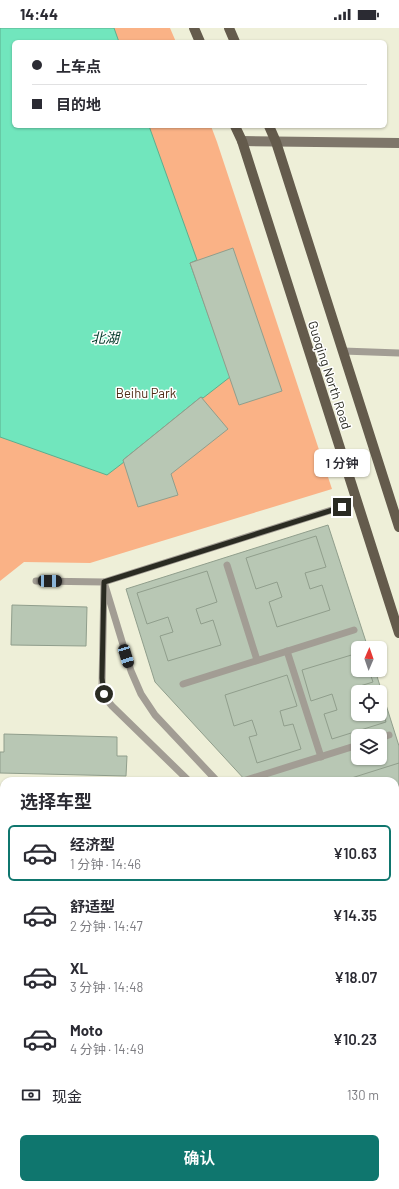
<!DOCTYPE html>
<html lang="zh">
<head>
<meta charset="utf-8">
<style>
  body { margin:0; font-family:Barlow,"Noto Sans SC",sans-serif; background:#f7f7f7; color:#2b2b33; height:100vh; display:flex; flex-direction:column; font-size:15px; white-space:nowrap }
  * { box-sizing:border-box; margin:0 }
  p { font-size:13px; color:#7c7c81 }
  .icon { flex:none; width:22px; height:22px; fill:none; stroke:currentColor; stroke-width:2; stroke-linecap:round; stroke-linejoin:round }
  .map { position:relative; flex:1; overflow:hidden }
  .sheet { position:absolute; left:0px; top:749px; width:399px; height:412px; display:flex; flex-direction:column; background:#fff; border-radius:12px 12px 0 0; box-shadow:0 1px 3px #0004 }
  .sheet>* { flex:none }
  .banner { position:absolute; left:12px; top:12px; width:375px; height:88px; border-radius:6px; box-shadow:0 1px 3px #0004; display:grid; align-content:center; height:88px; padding:0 20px; background:#fff }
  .needle { width:26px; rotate:2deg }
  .tools { position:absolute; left:351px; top:613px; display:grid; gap:8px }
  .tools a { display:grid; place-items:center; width:36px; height:36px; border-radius:6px; background:#fff; box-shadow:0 1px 3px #0004; font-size:20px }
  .end { position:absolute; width:18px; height:18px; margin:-9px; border:5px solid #2a2b22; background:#fff; box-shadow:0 0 0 2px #fff }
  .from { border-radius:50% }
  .bubble { position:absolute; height:28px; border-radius:6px; background:#fff; box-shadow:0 1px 3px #0004; font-size:13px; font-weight:600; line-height:28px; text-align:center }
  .car { position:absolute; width:12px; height:24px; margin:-12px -6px; border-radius:5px; box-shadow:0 0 3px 1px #0007; background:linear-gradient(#222 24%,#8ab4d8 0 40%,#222 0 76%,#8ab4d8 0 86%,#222 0) }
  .banner b { display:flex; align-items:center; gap:14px; height:38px; font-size:15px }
  .banner b+b { border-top:1px solid #e1e1e2 }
  .banner i { width:10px; height:10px; background:#2b2b33 }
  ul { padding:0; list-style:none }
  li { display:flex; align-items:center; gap:12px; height:56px; margin:0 8px 6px; padding:0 12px; border:2px solid transparent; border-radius:6px }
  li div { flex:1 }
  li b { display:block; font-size:15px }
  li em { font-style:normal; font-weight:600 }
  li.selected { border-color:#0f766e }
  li>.icon { width:36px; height:36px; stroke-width:1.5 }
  h2 { padding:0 20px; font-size:18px; line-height:48px }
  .pay { display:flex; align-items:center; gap:10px; height:44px; padding:0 20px; font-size:15px }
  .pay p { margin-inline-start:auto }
  .action { display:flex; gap:8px; margin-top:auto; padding:8px 20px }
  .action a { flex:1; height:46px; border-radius:6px; background:#0f766e; color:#fff; font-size:16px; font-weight:600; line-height:46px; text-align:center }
  .status { display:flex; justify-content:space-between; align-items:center; height:28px; padding:0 20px; background:#fff; direction:ltr }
  .status svg { height:11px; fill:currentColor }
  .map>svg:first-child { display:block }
  .green { fill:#fab286 }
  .water { fill:#71e6bd; stroke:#5cae8e }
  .building { fill:#b8c7b4; stroke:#909e8c; fill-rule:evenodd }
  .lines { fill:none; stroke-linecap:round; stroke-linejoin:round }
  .lane { stroke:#a29d94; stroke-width:7 }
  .secondary { stroke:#7e766a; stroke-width:10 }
  .primary { stroke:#645b4c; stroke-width:10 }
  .route { stroke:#2a2b22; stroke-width:5 }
  .labels { text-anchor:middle; stroke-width:3; stroke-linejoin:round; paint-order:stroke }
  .street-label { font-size:13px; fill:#2a2b22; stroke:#fff }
  .park-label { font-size:13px; fill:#4d2b15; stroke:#fff }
  .water-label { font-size:14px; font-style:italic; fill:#033a2a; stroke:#fff }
</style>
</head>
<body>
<div class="status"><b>14:44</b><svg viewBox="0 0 49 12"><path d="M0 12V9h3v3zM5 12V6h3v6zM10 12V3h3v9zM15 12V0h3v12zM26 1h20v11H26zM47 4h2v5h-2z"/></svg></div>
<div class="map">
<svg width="399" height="1161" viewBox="0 0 399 1161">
  <rect width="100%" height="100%" fill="#eeefd8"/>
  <g class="green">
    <path d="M0,0H170L176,14H14V98H211L217,114L332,461L90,535L24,534L0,553Z"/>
    <path d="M0,1029H4V1157H211V1161H0Z"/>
  </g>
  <path class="water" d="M0,0H114L119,14H14V98H149L197,232L190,235L230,349L203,370L201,369L123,432L124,434L107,447L0,409Z"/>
  <g class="building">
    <path d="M233,220L282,363L239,377L190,235Z"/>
    <path d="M201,369L228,401L171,446L178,467L138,479L123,432Z"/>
    <path d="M328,497L368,620H358V642H375L399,718V817L395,819V753H246L155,654L126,561ZM358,664H380V686H358ZM358,708H380V730H358Z"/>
    <path d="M316,508L326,539L305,545L310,561L322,557L330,582L277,599L269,574L282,569L277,554L256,561L246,530Z"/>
    <path d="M207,543L217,574L196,581L201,596L213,592L221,617L168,633L160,608L173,604L168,589L147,596L137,565Z"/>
    <path d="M12,577L87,579L86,618L11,617Z"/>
    <path d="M358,625V642H369L373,654L360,658L362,664H358V686H380V677L386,694L332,711L324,686L337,682L332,666L311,673L302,642Z"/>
    <path d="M287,647L297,678L280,683L284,698L293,696L301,721L257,735L249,709L257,707L252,692L234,698L225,667Z"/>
    <path d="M4,706L117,709V728H127L126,748L0,745V724H4Z"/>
    <path d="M399,735V769L396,770L399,778V813L395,814V753H342Z"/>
    <rect x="395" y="868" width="4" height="44"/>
  </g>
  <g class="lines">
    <g class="lane">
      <path d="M343,323L399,325"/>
      <path d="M227,537L257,632"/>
      <path d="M36,553L104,554L102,657L104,666L107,672L112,678L189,753"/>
      <path d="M287,623L321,729"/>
      <path d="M183,656L354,602"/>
      <path d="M380,710L389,707"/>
      <path d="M217,753L155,687L141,666L131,643L104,554L357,474"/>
      <path d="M243,753L358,717"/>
      <path d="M395,831L399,829"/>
    </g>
    <path class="secondary" d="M242,113L399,115"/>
    <g class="primary">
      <path d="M194,0L200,14"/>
      <path d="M229,0L235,14"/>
      <path d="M235,98L242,113L399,605"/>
      <path d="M269,98L276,114L399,499"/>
    </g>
  </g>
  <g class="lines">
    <path class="route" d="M104,666L102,650L104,554L342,479"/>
  </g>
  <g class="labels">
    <g class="street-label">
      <text transform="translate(330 347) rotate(72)" y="5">Guoqing North Road</text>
    </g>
    <g class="park-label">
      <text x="146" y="370">Beihu Park</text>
    </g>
    <g class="water-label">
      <text x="105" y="315">北湖</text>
    </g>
  </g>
</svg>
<div class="tools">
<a><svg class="needle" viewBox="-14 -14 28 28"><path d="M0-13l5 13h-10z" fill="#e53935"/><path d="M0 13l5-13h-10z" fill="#7c7c81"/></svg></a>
<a><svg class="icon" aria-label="locate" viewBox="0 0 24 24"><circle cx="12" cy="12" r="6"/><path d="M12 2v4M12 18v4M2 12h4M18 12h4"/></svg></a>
<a><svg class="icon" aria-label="layers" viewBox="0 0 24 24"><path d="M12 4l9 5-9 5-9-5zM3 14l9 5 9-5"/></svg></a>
</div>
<i class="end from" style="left:104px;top:666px"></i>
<i class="end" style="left:342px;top:479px"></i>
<div class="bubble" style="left:314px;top:421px;width:56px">1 分钟</div>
<i class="car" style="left:50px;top:553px;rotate:91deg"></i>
<i class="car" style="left:126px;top:628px;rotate:163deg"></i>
<div class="banner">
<b><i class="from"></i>上车点</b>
<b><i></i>目的地</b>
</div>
<section class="sheet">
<h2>选择车型</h2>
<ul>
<li class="selected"><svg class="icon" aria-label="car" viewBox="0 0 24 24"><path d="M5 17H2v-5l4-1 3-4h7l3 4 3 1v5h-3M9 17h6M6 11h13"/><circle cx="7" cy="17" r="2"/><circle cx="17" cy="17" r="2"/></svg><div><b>经济型</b><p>1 分钟 · 14:46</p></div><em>¥10.63</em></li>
<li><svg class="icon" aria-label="car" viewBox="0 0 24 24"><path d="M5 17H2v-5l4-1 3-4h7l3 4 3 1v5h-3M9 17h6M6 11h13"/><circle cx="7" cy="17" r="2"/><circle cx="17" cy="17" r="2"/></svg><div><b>舒适型</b><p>2 分钟 · 14:47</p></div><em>¥14.35</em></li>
<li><svg class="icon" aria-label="car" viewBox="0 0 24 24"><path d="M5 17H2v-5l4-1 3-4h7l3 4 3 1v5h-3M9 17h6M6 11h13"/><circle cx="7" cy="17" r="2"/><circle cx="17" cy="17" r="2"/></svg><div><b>XL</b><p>3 分钟 · 14:48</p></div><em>¥18.07</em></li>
<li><svg class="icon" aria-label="car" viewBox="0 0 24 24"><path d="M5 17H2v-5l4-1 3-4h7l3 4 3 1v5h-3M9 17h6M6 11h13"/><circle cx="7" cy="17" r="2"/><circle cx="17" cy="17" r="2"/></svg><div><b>Moto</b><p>4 分钟 · 14:49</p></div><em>¥10.23</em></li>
</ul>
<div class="pay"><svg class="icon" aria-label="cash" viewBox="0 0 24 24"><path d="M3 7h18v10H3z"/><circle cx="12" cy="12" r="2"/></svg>现金<p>130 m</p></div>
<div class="action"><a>确认</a></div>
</section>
</div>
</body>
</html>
